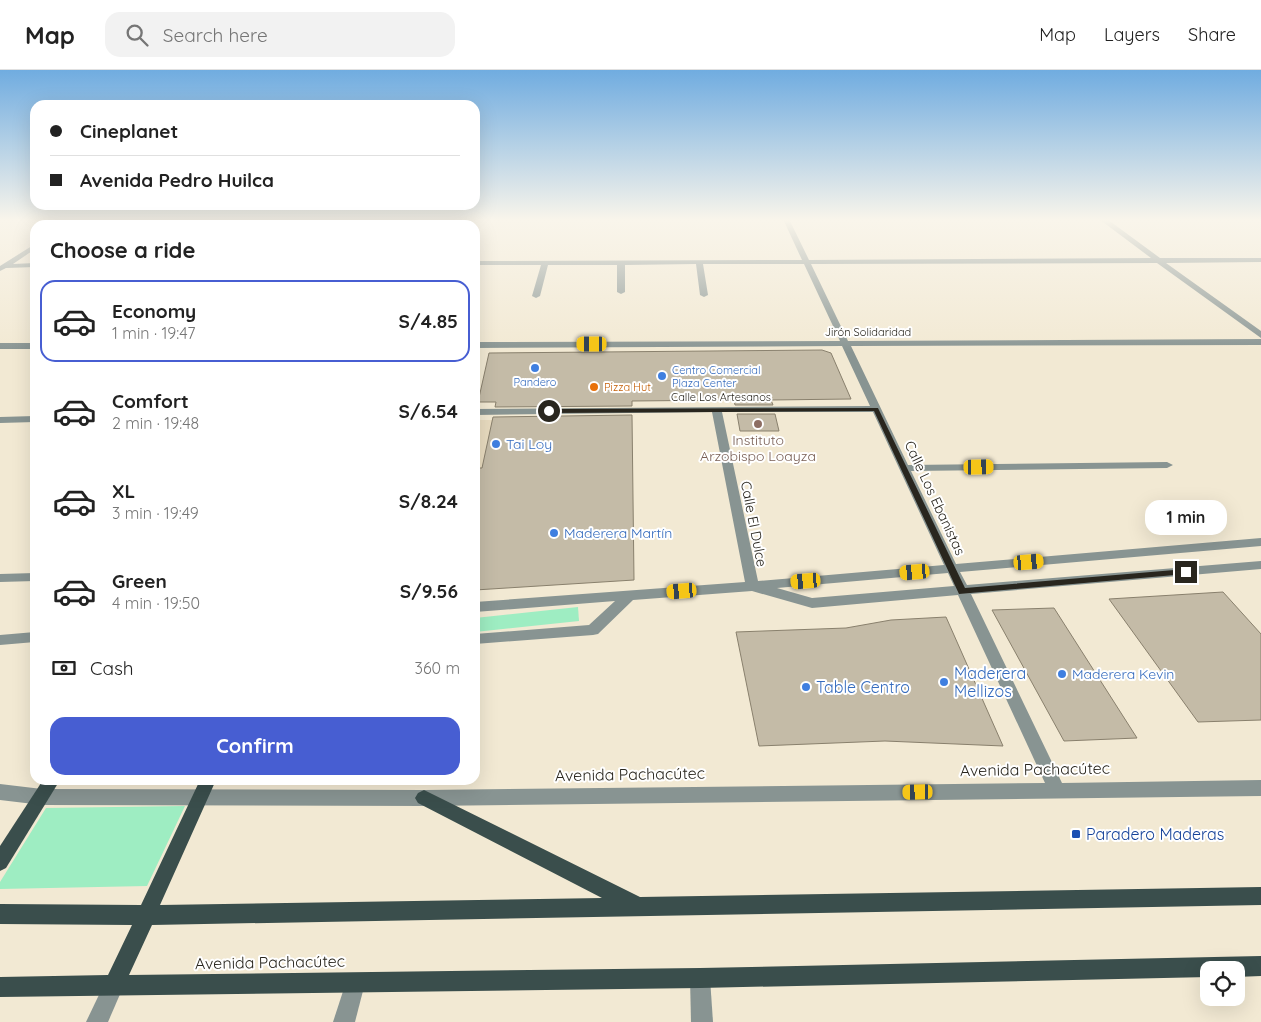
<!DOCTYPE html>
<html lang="en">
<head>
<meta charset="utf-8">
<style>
  body { margin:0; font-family:Quicksand,sans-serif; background:#f2f2f2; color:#222; height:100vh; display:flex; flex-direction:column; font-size:19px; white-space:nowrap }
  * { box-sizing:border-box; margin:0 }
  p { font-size:16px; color:#767676 }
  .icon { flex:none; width:28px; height:28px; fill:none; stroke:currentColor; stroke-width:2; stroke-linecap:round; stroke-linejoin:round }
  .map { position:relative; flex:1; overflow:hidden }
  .details { position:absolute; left:30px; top:150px; width:450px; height:565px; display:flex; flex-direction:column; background:#fff; border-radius:15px; box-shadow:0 5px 20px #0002 }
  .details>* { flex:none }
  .top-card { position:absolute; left:30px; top:30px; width:450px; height:110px; border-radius:15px; box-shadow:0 5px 20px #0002; display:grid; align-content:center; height:110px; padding:0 20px; background:#fff }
  .controls { position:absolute; left:1200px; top:891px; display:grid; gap:10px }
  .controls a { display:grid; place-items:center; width:45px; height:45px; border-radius:10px; background:#fff; box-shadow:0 5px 20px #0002; font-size:25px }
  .end { position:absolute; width:22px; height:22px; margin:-11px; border:6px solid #29261e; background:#fff; box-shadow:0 0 0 2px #fff }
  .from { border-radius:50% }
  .bubble { position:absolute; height:35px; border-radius:15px; background:#fff; box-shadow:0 5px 20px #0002; font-size:16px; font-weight:800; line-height:35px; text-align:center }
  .car { position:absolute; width:15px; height:30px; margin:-15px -8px; border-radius:6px; box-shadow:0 0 4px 1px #0007; background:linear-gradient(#f5c518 24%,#345 0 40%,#f5c518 0 76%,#345 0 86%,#f5c518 0) }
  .top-card b { display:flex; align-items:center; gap:18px; height:48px; font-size:19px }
  .top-card b+b { border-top:1px solid #e0e0e0 }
  .top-card i { width:12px; height:12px; background:#222 }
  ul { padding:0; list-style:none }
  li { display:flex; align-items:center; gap:15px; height:82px; margin:0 10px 8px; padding:0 10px; border:2px solid transparent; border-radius:15px }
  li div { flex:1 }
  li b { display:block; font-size:19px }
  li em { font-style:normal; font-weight:800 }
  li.active { border-color:#475ed2 }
  li>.icon { width:45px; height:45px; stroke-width:1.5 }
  h2 { padding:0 20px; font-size:22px; line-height:60px }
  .pay { display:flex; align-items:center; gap:12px; height:55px; padding:0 20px; font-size:19px }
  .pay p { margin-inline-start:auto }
  .cta { display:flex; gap:10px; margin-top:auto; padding:10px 20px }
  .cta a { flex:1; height:58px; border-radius:15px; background:#475ed2; color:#fff; font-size:20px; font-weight:800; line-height:58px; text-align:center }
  header { display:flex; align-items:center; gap:30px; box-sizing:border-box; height:70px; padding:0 25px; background:#fff; border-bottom:1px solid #e0e0e0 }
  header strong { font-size:24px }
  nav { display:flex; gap:28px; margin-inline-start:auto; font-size:18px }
  .search { width:350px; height:45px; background:#f2f2f2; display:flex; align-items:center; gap:12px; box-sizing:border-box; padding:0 18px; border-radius:15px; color:#767676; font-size:19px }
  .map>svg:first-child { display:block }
  .built { fill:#e9dcc0 }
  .green { fill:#9eedc2 }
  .building { fill:#c4bba7; stroke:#89806d }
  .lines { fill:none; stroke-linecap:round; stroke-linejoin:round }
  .minor { fill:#889492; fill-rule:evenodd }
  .major { fill:#3a4e4c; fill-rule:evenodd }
  .route { fill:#29261e }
  .shop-dot { fill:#3f7fe0; stroke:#fff; stroke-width:2 }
  .food-dot { fill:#e8710a; stroke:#fff; stroke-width:2 }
  .education-dot { fill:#8d6e63; stroke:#fff; stroke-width:2 }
  .transit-dot { fill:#1a4fb4; stroke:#fff; stroke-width:2 }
  .labels { text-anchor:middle; stroke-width:4; stroke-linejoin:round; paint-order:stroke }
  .far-street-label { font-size:11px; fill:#29261e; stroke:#fff }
  .far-shop-label { font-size:11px; fill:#366cbe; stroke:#fff; text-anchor:start }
  .far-food-label { font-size:11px; fill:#c56008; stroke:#fff; text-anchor:start }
  .education-label { font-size:14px; fill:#785e54; stroke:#fff }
  .shop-label { font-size:14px; fill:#366cbe; stroke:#fff; text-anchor:start }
  .street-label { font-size:14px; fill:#29261e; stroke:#fff }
  .near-shop-label { font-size:16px; fill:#366cbe; stroke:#fff; text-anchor:start }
  .near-street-label { font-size:16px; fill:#29261e; stroke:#fff }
  .near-transit-label { font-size:16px; fill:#164399; stroke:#fff; text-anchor:start }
</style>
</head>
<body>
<header>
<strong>Map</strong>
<div class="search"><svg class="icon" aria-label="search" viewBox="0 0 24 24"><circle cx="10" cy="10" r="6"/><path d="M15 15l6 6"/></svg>Search here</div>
<nav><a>Map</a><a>Layers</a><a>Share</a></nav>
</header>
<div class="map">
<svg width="1261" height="952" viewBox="0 0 1261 952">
  <rect width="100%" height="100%" fill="#f2e9d3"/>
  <path class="built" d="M475,350H518L475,416Z"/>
  <g class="green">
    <path d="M578,537L579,551L475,562V548Z"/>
    <path d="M185,736L147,816L0,819V812L46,738Z"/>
  </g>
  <g class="building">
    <path d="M822,280L831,283L851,329L771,330L773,335H735L734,330L632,331V336L495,337L496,332H478L489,283Z"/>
    <path d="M737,344H775L779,361H740Z"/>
    <path d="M632,345L634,510L475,520V398H482L493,347Z"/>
    <path d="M1223,522L1261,564V650L1198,652L1109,529Z"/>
    <path d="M1054,538L1137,668L1064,671L992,540Z"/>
    <path d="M946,547L1003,676L885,671L759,676L736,562L846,558L891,550Z"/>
  </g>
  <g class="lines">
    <g class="minor">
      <path d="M72,149H80L72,155H65Z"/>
      <path d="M397,149H403L400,155H394Z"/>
      <path d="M462,149H468L465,155H459Z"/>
      <path d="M783,149H789L809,190L1151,188L1099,149H1107L1160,188H1261V192L1166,193L1261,261V268L1157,193L811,194L848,271L1261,269V275L851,276L908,395L1167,392L1173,395L1167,398L911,401L956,494L1261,468V476L960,502L967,515L1261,491V499L971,524L1062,713L1261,710V726L424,736L42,735L0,730V714L42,719L424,720L1045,713L958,525L812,538L752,521L633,530L598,564L593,565L475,574V564L589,555L615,531L475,542V532L745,512L712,342L475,345V339L870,336L842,276L475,278V272L840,271L804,194H703L708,225L704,227L700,225L696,194L625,195V222L621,224L617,222V195H548L540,226L536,228L532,226L541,195H475V191L802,190ZM722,342H873L944,495L758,511ZM948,503L954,516L812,528L777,518Z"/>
      <path d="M35,174V179L13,194L35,193V197L6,198L0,201V196Z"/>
      <rect x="0" y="273" width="35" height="6"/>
      <path d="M35,346V352L0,353V347Z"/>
      <path d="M35,503V511L0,512V504Z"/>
      <path d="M35,562V572L0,575V565Z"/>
      <path d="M700,898L707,901L710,908L713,952H691L690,908L693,901Z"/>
      <path d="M355,903L362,906L365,913L355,952H333L348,906Z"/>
      <path d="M114,905L121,908L124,915L108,952H86L107,908Z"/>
    </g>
    <g class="major">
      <path d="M424,149H430L427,155H421Z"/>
      <path d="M436,149H442L439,155H433Z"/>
      <path d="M43,710H60L6,798L0,801V776Z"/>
      <path d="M200,710H216L160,835L602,828L418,733L415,728L418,723L424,720L640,827L1261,817V835L152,855L129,905L700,898L1261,886V906L1236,907V900H1209V907L700,918L0,927V907L108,905L132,855L0,854V834L141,835Z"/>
    </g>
  </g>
  <linearGradient id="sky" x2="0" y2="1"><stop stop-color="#70ace0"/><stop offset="0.53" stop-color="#f9f5eb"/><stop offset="1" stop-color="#f9f5eb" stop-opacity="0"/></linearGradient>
  <rect width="1261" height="283" fill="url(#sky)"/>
  <path class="route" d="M878,338L965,518L1186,499L1190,502L1186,504L959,524L874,341L549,343L546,341L549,339Z"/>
  <g class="shop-dot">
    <circle cx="535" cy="298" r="5"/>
    <circle cx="662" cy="306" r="5"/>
    <circle cx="496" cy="374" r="5"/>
    <circle cx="554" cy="463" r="5"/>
    <circle cx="1062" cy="604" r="5"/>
    <circle cx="944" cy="612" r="5"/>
    <circle cx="806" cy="617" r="5"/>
  </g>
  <circle class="food-dot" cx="594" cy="317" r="5"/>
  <circle class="education-dot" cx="758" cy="354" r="5"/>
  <rect class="transit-dot" x="1071" y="759" width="10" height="10" rx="2.5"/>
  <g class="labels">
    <g class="far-street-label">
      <text x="868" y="266">Jirón Solidaridad</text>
      <text x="721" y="331">Calle Los Artesanos</text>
    </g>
    <g class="far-shop-label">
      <text x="672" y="304">Centro Comercial<tspan x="672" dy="13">Plaza Center</tspan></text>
      <text x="535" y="316" text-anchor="middle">Pandero</text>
    </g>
    <g class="far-food-label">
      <text x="604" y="321">Pizza Hut</text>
    </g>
    <g class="education-label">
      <text x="758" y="375">Instituto<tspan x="758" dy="16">Arzobispo Loayza</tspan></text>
    </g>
    <g class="shop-label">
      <text x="506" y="379">Tai Loy</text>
      <text x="564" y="468">Maderera Martín</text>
      <text x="1072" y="609">Maderera Kevin</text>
    </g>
    <g class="street-label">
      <text transform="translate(935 428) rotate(65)" y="5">Calle Los Ebanistas</text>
      <text transform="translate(754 454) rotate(79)" y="5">Calle El Dulce</text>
    </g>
    <g class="near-shop-label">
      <text x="954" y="609">Maderera<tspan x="954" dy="18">Mellizos</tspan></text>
      <text x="816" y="623">Table Centro</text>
    </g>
    <g class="near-street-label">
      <text transform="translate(1035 699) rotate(-1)" y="6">Avenida Pachacútec</text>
      <text transform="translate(630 704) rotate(-1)" y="6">Avenida Pachacútec</text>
      <text transform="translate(270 892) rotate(-1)" y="6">Avenida Pachacútec</text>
    </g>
    <g class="near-transit-label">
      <text x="1086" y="770">Paradero Maderas</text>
    </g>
  </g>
</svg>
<div class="controls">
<a><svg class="icon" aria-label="locate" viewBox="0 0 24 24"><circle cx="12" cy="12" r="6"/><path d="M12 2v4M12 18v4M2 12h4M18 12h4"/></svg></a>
</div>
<i class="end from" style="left:549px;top:341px"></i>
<i class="end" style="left:1186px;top:502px"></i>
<div class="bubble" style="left:1145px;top:430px;width:82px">1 min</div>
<i class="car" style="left:592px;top:274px;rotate:270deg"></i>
<i class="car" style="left:979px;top:397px;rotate:89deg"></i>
<i class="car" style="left:1029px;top:492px;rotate:85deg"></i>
<i class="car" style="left:915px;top:502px;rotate:265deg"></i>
<i class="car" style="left:806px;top:511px;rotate:265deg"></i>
<i class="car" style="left:682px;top:521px;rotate:265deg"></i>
<i class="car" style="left:918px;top:722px;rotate:269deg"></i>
<div class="top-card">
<b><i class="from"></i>Cineplanet</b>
<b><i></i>Avenida Pedro Huilca</b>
</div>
<section class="details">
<h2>Choose a ride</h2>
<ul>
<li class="active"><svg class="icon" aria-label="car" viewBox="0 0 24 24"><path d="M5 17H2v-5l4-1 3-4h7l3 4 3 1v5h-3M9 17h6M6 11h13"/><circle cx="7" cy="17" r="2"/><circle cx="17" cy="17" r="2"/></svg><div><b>Economy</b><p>1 min · 19:47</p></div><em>S/4.85</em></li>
<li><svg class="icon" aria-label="car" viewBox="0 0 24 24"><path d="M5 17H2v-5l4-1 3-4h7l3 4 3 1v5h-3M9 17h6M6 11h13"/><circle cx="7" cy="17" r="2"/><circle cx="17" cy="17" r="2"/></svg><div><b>Comfort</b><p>2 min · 19:48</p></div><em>S/6.54</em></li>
<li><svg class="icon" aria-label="car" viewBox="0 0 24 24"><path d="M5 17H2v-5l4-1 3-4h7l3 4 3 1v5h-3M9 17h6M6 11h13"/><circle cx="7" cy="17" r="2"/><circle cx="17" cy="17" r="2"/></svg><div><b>XL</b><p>3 min · 19:49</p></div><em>S/8.24</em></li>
<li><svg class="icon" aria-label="car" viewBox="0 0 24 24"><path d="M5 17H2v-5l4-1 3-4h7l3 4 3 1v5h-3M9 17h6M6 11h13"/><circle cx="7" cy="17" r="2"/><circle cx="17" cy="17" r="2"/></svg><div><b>Green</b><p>4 min · 19:50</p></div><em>S/9.56</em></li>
</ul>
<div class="pay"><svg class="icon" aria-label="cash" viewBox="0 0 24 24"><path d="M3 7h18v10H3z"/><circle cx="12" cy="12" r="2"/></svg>Cash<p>360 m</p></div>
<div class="cta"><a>Confirm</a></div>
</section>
</div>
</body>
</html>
